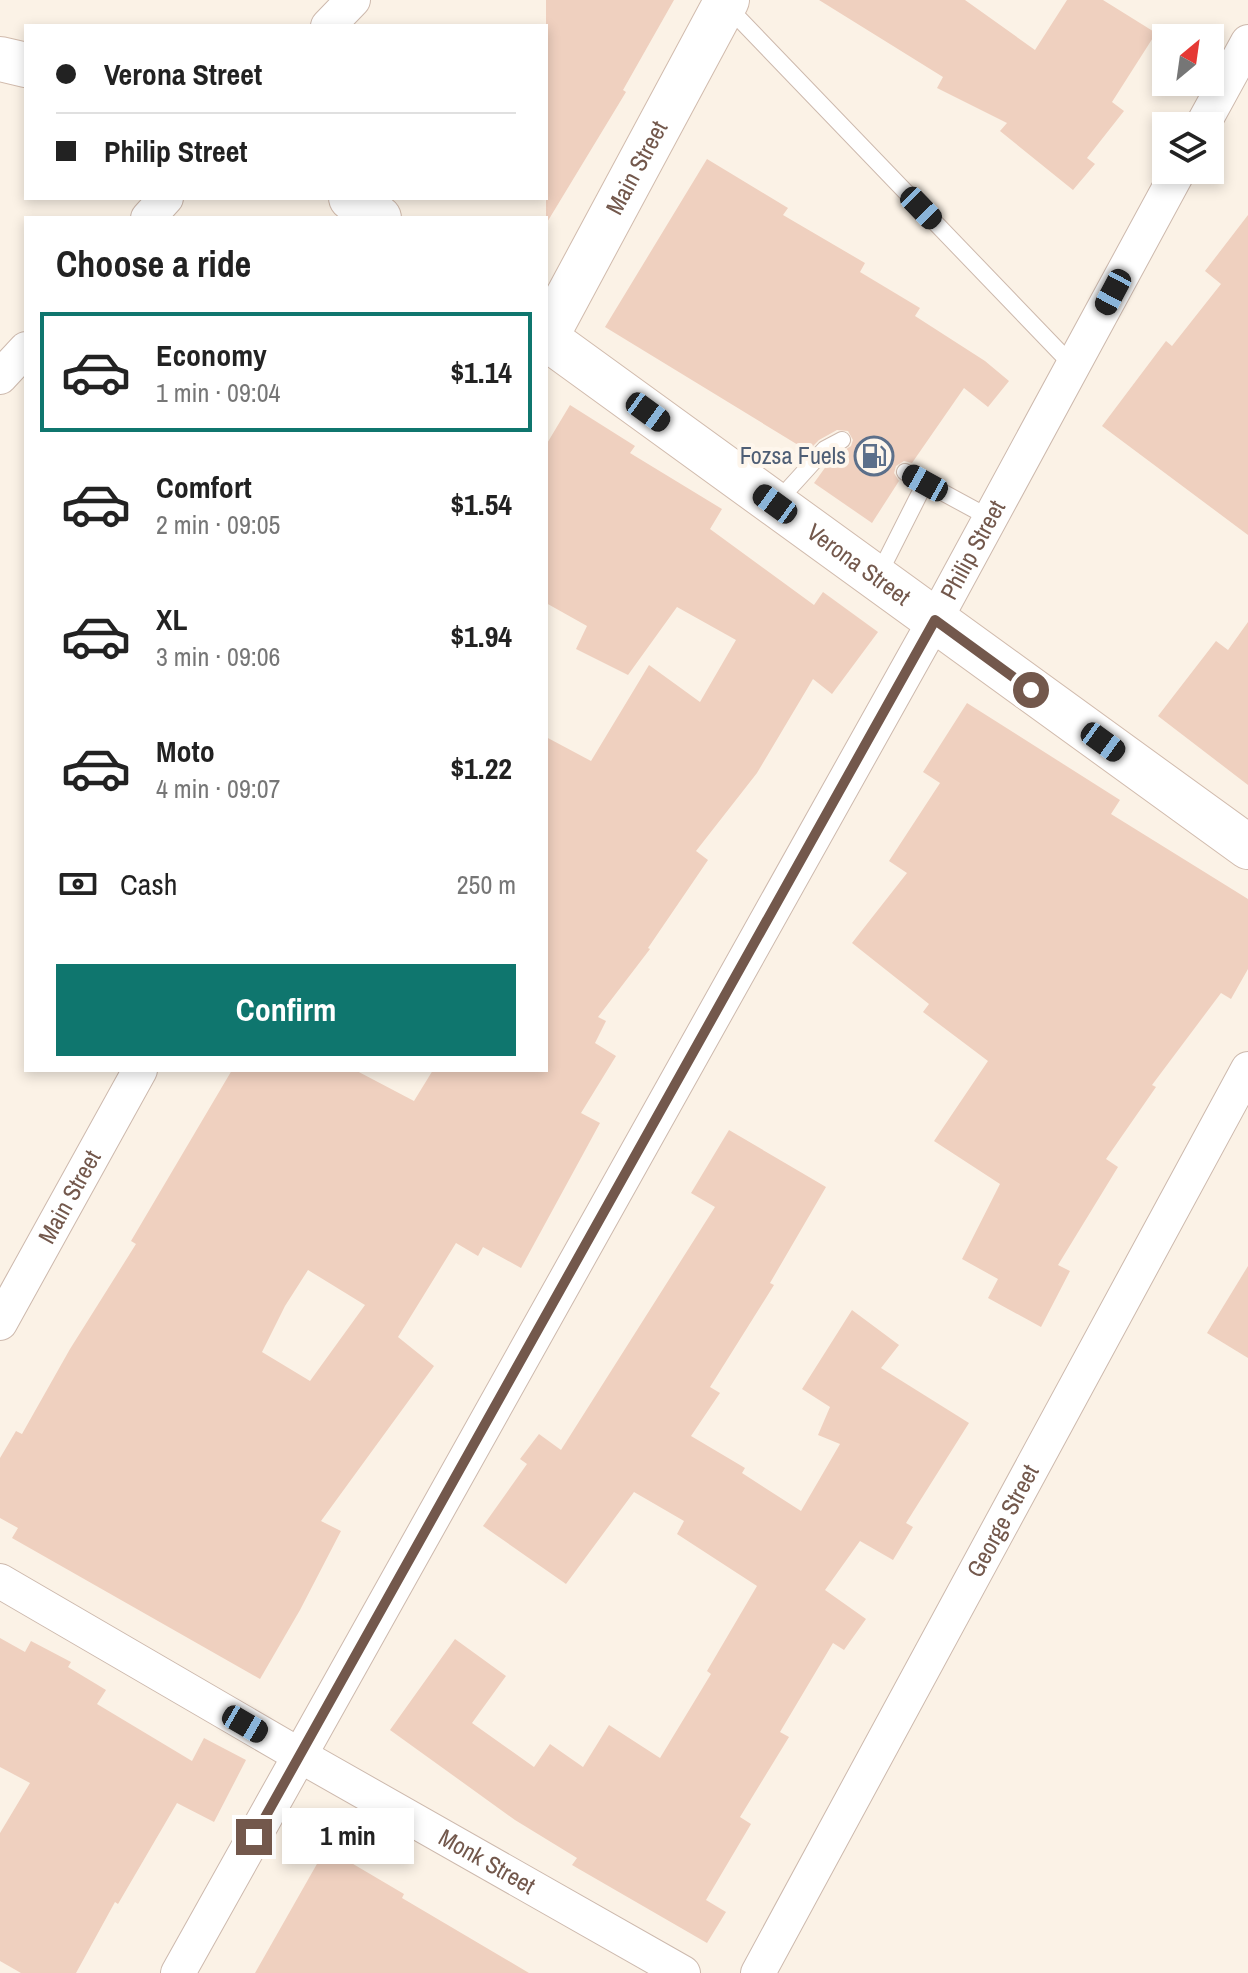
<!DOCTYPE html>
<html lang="en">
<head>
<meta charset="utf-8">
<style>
  body { margin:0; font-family:"Archivo Narrow",sans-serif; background:#f6f6f6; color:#222; height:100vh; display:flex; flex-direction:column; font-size:30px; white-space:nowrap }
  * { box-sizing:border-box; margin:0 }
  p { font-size:26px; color:#767676 }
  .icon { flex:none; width:44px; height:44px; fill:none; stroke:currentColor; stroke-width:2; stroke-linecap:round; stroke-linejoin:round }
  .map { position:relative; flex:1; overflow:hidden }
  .side { position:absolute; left:24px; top:216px; width:524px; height:856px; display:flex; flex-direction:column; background:#fff; border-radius:0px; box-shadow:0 4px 12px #0003 }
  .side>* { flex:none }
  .banner { position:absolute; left:24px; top:24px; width:524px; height:176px; border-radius:0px; box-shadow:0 4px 12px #0003; display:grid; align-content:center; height:176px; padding:0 32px; background:#fff }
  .needle { width:52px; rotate:29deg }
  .buttons { position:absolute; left:1152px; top:24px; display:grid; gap:16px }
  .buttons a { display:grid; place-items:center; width:72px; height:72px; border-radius:0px; background:#fff; box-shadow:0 4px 12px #0003; font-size:40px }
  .end { position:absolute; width:36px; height:36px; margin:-18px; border:10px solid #73584c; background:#fff; box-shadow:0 0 0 4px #fff }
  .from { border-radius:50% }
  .bubble { position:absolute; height:56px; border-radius:0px; background:#fff; box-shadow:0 4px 12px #0003; font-size:26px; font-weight:700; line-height:56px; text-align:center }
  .car { position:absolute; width:24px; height:48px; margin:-24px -12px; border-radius:10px; box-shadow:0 0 6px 2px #0007; background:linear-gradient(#222 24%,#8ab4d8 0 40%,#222 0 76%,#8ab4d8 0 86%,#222 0) }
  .banner b { display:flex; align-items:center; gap:28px; height:76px; font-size:30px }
  .banner b+b { border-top:2px solid #e0e0e0 }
  .banner i { width:20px; height:20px; background:#222 }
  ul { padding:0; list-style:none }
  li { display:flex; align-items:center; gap:24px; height:120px; margin:0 16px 12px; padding:0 16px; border:4px solid transparent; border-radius:0px }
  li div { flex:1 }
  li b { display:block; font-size:30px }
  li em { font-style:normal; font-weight:700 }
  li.on { border-color:#0f766e }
  li>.icon { width:72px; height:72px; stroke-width:1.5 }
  h2 { padding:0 32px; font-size:36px; line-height:96px }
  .pay { display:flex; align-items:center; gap:20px; height:88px; padding:0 32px; font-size:30px }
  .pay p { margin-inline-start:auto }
  .button { display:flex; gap:16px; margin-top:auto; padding:16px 32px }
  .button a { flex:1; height:92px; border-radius:0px; background:#0f766e; color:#fff; font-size:32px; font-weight:700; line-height:92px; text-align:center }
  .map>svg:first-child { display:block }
  .building { fill:#efd0bf; fill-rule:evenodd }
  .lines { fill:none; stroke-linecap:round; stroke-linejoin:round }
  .service-casing { stroke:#cdb9ad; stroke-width:18 }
  .minor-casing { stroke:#cdb9ad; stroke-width:36 }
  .secondary-casing { stroke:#d1bbad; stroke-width:46 }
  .service { stroke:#fff; stroke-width:16 }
  .minor { stroke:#fff; stroke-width:34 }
  .secondary { stroke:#fff; stroke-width:44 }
  .route { stroke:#73584c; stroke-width:10 }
  .labels { text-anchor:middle; stroke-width:8; stroke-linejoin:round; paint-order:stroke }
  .street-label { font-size:24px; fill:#73584c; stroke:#fef6ec }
  .service-label { font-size:24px; fill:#4e5e75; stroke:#fef6ec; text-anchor:end }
</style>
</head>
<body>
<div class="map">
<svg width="1248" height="1973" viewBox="0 0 1248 1973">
  <rect width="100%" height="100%" fill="#fbf2e6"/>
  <g class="building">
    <path d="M546,0H674L623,90L626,92L546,224Z"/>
    <path d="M819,0H965L1035,50L1067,0H1103L1156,33L1112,102L1124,111L1087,158L1095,164L1073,190L1000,131L1007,123L937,88L943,77Z"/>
    <path d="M707,159L788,208L783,215L865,263L860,272L920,308L915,316L985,361L1009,381L988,407L964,388L912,463L904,461L896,466L894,473L899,481L872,523L814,483L832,458L851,446L853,440L848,431L837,430L819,440L808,451L605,327Z"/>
    <path d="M1248,215V535L1102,426L1166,341L1172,346L1221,284L1205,271Z"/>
    <path d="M570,405L635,446L630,453L722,509L710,529L814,605L823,592L878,632L832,694L813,679L757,773L696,851L708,860L648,948L650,949L598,1017L606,1021L595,1043L616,1056L581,1113L600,1123L521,1268L483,1247L478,1256L456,1243L398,1337L434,1366L321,1521L341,1531L300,1610L260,1679L12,1538L18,1528L0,1518V1458L16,1431L22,1434L70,1349L136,1244L131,1241L232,1070H355L414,1101L433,1070H546V737L591,761L649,665L700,702L736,640L677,607L628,675L576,649L587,626L546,603V445ZM308,1270L365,1305L310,1381L262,1352L285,1306Z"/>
    <path d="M1248,622V785L1158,716L1216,641L1228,650Z"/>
    <path d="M967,703L1120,800L1111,814L1248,899V969L1231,999L1221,993L1152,1085L1156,1087L1106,1159L1118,1167L1058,1265L1070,1271L1041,1327L988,1298L998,1279L962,1259L1000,1184L934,1141L988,1061L923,1012L929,1004L852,943L907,873L889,861L940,783L923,772Z"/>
    <path d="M729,1130L826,1187L770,1283L774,1285L710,1387L720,1393L691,1436L745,1468L742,1473L801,1511L840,1444L818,1435L830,1407L802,1389L852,1310L899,1345L881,1368L969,1423L906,1523L913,1527L893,1560L860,1541L825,1590L866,1619L844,1650L833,1643L780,1732L789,1737L740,1817L751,1824L706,1900L726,1912L707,1943L572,1865L577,1858L515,1820L390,1730L455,1639L506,1676L472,1723L534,1767L550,1744L583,1767L609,1725L660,1758L711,1674L707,1671L757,1586L677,1534L684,1521L634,1492L566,1584L483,1526L527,1464L520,1459L539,1434L561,1450L715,1207L691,1193Z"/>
    <path d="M1248,1266V1358L1207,1333Z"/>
    <path d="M0,1638L25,1652L31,1641L71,1662L68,1667L106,1690L97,1704L192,1761L204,1738L246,1760L214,1822L177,1803L118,1904L115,1902L76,1973H21L0,1961V1833L30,1783L0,1767Z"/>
    <path d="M326,1848L404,1894L402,1898L529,1973H255Z"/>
  </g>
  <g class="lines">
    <g class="service-casing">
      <g id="service">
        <path d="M726,5L1073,366"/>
        <path d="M905,472L990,518"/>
        <path d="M776,503L825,449L842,440"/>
        <path d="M878,576L925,483"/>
      </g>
    </g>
    <g class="minor-casing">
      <g id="minor">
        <path d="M328,26L353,0"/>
        <path d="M1202,126L1248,42"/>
        <path d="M148,218L166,198"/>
        <path d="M0,377L26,349"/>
        <path id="s1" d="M0,1323L140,1070"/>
        <path id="s2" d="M0,1581L299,1755L683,1973"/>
        <path id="s3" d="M178,1973L935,620L1179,170"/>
        <path id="s4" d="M758,1973L1248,1069"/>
      </g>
    </g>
    <g class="secondary-casing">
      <g id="secondary">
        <path d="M0,59L26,65"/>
        <path d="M351,198L379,218"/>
        <path id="s5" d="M546,337L727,0"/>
        <path id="s6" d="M546,338L1248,847"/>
      </g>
    </g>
    <use href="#service" class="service"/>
    <use href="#minor" class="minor"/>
    <use href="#secondary" class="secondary"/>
  </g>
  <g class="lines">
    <path class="route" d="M254,1837L935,620L1031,690"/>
  </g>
  <defs>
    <g id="fuel-ring" transform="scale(2)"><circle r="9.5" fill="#fef6ec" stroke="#5c6f8a" stroke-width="1.5"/><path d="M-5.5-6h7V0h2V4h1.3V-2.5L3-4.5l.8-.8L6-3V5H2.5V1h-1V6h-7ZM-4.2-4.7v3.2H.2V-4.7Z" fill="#5c6f8a"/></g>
  </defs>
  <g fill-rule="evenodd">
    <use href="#fuel-ring" x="874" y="456"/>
  </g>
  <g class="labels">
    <g class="street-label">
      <text dy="8" stroke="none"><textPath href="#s5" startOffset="192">Main Street</textPath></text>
      <text dy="8" stroke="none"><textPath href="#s3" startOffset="1630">Philip Street</textPath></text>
      <text dy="8" stroke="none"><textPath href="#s6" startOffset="386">Verona Street</textPath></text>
      <text dy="8" stroke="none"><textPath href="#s1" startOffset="144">Main Street</textPath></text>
      <text dy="8" stroke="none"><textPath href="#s4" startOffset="514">George Street</textPath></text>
      <text dy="8" stroke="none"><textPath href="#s2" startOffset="562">Monk Street</textPath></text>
    </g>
    <g class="service-label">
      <text x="846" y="464">Fozsa Fuels</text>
    </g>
  </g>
</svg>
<div class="buttons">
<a><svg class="needle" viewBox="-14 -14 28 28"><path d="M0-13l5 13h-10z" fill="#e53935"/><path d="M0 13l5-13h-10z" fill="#767676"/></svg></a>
<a><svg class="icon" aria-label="layers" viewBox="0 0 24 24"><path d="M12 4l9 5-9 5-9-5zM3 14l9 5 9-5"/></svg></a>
</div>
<i class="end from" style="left:1031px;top:690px"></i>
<i class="end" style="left:254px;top:1837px"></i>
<div class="bubble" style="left:282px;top:1808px;width:132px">1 min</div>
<i class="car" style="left:921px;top:208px;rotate:136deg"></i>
<i class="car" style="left:1113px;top:292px;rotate:208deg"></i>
<i class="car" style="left:648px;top:412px;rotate:126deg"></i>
<i class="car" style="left:925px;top:483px;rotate:299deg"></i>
<i class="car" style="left:775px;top:504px;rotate:306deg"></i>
<i class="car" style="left:1103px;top:742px;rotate:126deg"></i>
<i class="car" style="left:245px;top:1724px;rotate:120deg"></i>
<div class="banner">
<b><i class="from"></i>Verona Street</b>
<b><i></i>Philip Street</b>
</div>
<section class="side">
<h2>Choose a ride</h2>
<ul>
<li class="on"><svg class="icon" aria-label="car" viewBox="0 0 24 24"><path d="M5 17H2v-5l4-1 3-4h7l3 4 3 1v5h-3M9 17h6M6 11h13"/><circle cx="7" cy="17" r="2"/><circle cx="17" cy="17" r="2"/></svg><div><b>Economy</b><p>1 min · 09:04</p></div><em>$1.14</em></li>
<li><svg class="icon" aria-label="car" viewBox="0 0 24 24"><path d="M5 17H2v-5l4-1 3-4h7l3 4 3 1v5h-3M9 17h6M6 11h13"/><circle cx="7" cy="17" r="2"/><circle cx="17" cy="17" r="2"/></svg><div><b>Comfort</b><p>2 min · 09:05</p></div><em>$1.54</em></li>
<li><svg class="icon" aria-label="car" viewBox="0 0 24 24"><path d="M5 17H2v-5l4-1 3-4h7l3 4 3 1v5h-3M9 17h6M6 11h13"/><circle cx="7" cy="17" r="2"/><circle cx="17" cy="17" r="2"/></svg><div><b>XL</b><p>3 min · 09:06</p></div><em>$1.94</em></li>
<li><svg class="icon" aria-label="car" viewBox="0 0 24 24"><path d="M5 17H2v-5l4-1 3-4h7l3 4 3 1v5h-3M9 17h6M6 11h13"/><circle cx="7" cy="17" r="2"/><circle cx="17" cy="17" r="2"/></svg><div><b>Moto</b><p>4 min · 09:07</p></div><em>$1.22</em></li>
</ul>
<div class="pay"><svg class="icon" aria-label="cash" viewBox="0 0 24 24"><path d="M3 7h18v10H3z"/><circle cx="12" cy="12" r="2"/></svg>Cash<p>250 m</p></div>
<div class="button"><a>Confirm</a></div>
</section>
</div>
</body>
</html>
